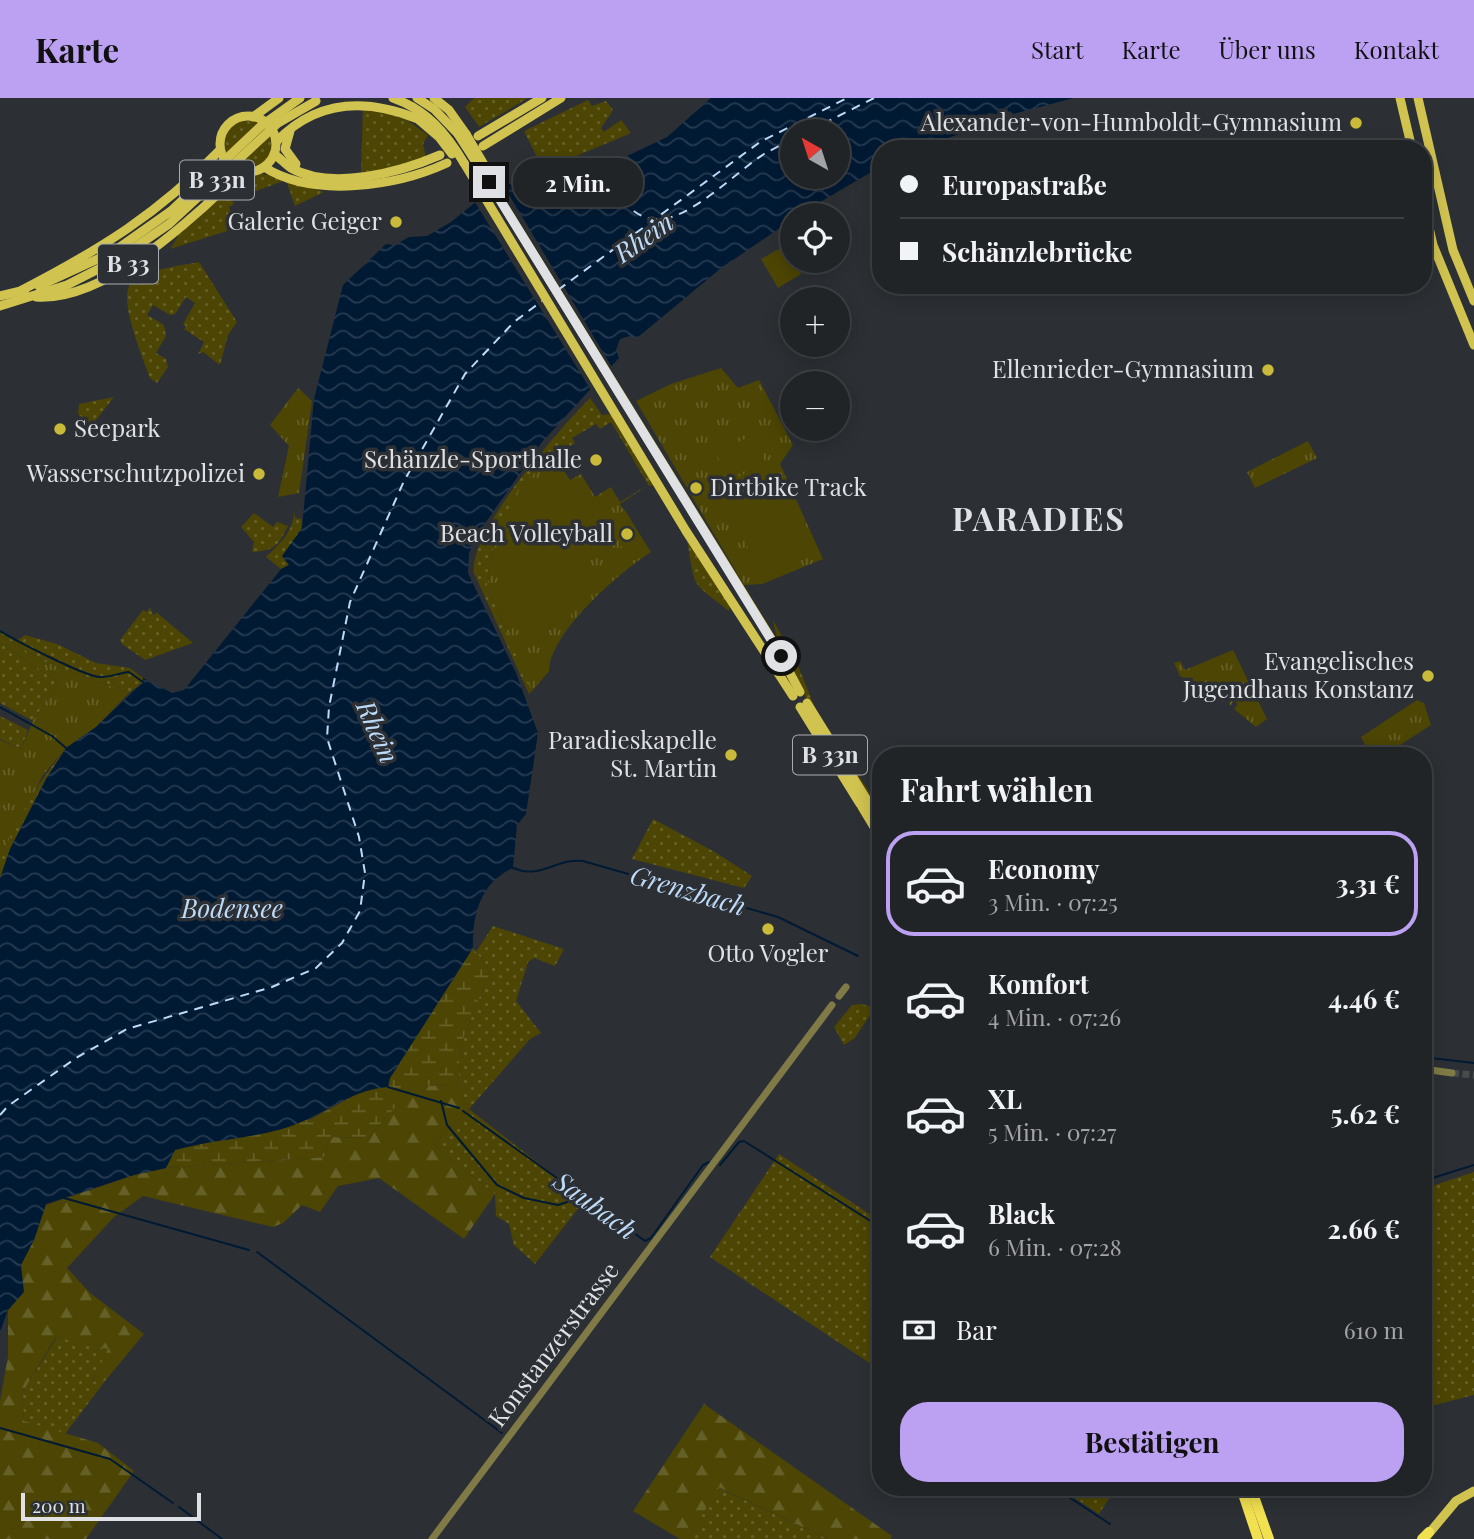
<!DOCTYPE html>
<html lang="de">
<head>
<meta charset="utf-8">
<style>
  body { margin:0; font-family:"Playfair Display",serif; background:#2d3033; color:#f1f3f6; height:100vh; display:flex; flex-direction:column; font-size:26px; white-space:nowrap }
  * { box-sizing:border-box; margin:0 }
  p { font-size:23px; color:#a2a4a7 }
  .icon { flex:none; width:38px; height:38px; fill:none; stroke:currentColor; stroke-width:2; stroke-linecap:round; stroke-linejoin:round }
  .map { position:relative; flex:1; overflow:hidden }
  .drawer { position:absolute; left:872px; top:649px; width:560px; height:749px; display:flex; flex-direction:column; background:#212427; border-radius:28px; box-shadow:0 4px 18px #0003,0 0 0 2px #3e4144 }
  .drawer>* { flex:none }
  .banner { position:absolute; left:872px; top:42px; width:560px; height:154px; border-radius:28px; box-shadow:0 4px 18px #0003,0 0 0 2px #3e4144; display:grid; align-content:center; height:154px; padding:0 28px; background:#212427 }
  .needle { width:46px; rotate:321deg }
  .controls { position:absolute; left:780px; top:21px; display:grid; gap:14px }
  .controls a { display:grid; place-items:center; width:70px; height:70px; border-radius:50%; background:#212427; box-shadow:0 4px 18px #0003,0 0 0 2px #3e4144; font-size:35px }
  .scale { position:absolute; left:21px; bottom:18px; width:180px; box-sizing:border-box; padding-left:7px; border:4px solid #dfe1e4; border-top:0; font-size:19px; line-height:24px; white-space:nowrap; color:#dfe1e4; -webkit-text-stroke:5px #2c3034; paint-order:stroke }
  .end { position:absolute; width:32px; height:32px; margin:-16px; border:9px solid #dfe1e4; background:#111; box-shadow:0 0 0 4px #111 }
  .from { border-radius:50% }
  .bubble { position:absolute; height:49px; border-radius:24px; background:#212427; box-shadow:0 4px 18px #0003,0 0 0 2px #3e4144; font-size:23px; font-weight:700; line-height:49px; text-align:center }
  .banner b { display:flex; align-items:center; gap:24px; height:66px; font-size:26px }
  .banner b+b { border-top:2px solid #3e4144 }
  .banner i { width:18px; height:18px; background:#f1f3f6 }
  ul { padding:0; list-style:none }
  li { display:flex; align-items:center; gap:21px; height:105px; margin:0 14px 10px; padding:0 14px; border:4px solid transparent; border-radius:28px }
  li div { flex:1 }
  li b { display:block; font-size:26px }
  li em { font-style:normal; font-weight:700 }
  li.selected { border-color:#bca0f2 }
  li>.icon { width:63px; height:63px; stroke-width:1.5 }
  h2 { padding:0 28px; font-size:32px; line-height:84px }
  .pay { display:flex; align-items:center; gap:18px; height:77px; padding:0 28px; font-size:26px }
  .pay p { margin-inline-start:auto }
  .primary-button { display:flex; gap:14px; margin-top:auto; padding:14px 28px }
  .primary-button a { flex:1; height:80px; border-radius:28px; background:#bca0f2; color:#111; font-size:28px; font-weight:700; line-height:80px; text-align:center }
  header { display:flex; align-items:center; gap:42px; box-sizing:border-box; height:98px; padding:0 35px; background:#bca0f2; color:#111 }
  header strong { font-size:33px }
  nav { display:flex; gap:38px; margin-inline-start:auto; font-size:24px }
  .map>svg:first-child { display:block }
  .grass { fill:url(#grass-dots) }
  .forest { fill:url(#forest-firs) }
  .wetland { fill:url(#wetland-marsh) }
  .park { fill:url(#park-tufts) }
  .pitch { fill:#4c4503 }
  .water { fill:url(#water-waves); fill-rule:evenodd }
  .pier { fill:#2c3034 }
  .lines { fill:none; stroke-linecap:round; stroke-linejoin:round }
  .stream { stroke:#011a34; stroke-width:2 }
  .ferry { stroke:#bedaf9; stroke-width:2; stroke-dasharray:9 7; stroke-linecap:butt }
  .minor-tunnel { stroke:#474b4e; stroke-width:7; stroke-dasharray:7 3.5; stroke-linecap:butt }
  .minor { stroke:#807a46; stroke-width:7 }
  .major { stroke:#d1c350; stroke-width:9 }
  .highway { stroke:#f1e050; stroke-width:10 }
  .major-bridge { stroke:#d1c350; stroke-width:9 }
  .route { stroke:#dfe1e4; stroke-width:9 }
  .poi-dot { fill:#c9ba3a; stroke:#2c3034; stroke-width:2.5 }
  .labels { text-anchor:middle; stroke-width:7; stroke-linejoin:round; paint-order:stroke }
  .shield { fill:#2c3034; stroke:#a9acaf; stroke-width:2 }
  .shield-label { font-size:23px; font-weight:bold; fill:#dfe1e4 }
  .poi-label { font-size:24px; fill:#dfe1e4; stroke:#2c3034; text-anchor:end }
  .street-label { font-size:24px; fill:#dfe1e4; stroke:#2c3034 }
  .water-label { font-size:26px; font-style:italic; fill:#bedaf9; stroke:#2c3034 }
  .district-label { font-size:32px; font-weight:bold; letter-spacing:2px; fill:#dfe1e4; stroke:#2c3034 }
</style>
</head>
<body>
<header>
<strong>Karte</strong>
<nav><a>Start</a><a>Karte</a><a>Über uns</a><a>Kontakt</a></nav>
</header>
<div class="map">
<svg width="1474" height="1441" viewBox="0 0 1474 1441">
  <defs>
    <pattern id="grass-dots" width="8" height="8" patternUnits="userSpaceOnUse" patternTransform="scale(1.75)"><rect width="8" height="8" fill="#4c4503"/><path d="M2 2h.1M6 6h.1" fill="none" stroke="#656028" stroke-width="1.8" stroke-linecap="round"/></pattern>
    <pattern id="forest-firs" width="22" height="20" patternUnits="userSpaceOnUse" patternTransform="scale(1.75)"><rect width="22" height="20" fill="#4c4503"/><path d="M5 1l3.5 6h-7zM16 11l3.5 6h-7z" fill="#656028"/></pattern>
    <pattern id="wetland-marsh" width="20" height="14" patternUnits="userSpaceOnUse" patternTransform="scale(1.75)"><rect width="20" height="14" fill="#4c4503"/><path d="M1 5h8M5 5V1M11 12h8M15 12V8" fill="none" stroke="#656028"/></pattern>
    <pattern id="park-tufts" width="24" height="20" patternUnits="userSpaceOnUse" patternTransform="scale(1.75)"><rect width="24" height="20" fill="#4c4503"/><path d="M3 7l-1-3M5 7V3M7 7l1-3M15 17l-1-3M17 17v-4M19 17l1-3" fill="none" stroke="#656028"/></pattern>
    <pattern id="water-waves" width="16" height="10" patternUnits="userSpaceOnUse" patternTransform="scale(1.75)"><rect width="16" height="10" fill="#011a34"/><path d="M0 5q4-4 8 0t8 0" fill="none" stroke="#263b51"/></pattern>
  </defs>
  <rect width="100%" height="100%" fill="#2c3034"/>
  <g class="grass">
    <path d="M474,0H528L479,29L465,9Z"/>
    <path d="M588,2L592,8L606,3L613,12L601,30L604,34L621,22L631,35L574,59L539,63L524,33Z"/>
    <path d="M363,8L404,20L428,37L423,46L426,60L406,68L361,76Z"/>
    <circle cx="248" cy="46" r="24"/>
    <path d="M260,76L274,77L324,94L295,108L286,82L232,102L234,106L229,109L236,130L230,132L226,128L227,133L170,151L182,132L235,84Z"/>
    <path d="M199,164L237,224L228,237L220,267L203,254L198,256L204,244L184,231L186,228L183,226L195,205L186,199L175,216L170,217L153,207L147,217L164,227L166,238L156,255L166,261L168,269L157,285L150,280C144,262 117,200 131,185C145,171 180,168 199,164Z"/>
    <path d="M114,299L92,327L78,316L79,306Z"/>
    <path d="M590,300L602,317L610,316L654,387L649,388L611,324L600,331L596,326L572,340L575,345L553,357L496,434L487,488L508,537L549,573L529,596L474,475C469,432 559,332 590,300Z"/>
    <path d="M295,412V420L302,421L301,433L291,446L289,467L281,471L266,459C281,444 292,436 295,412Z"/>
    <path d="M254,415L273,429L277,424L288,428C277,449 276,452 252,454L254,444L241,429Z"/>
    <path d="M687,443L730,507L729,513C688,480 697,494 687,443Z"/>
    <path d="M150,509L152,515L155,517L156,514L193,545L145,562L122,546L120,542L143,512L147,514Z"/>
    <path d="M773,522L797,565L816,612L880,710V717C853,673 778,568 773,522Z"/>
    <path d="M0,533L16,543L25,537L57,546L96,565L130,570L143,580V584L129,595L43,563L0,537Z"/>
    <path d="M0,545L58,584L33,623L0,605Z"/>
    <path d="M0,618L28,632L21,651L0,641Z"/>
    <path d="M66,650L46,681L10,751L0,780C0,774 0,764 0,758C10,726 45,676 66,650Z"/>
    <path d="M653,721L713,753L752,778L744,790L632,761Z"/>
    <path d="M493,828L564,851L555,868L534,860L528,864L516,903L541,935L530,941L469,1011L566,1087L562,1093L580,1108L535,1166L514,1147L509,1126L496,1118L495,1096L433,1047L469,1011L458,987L461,946L490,872L476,854Z"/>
    <path d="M861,906L880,910V918L870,917L855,940L844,947L834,929L852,907Z"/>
    <path d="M779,1056L880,1123V1272L710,1159Z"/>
    <path d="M1474,1074V1297L1423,1310V1091Z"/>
    <path d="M57,1239L109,1251L92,1283H105L65,1336L24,1324L22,1295Z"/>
    <path d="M717,1389L828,1441H689Z"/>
    <path d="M1060,1390H1116L1099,1416Z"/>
  </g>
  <g class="forest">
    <path d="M458,987L469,1011L433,1047L495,1096L464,1141L379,1080L338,1088L320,1114L302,1107L283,1125L273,1129L143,1098L114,1119L67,1170L90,1195L144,1236L105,1283L92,1284L108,1251L56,1239L22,1295L24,1323L98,1345L134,1373L86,1441H0V1303L8,1258V1212L23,1194L21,1167L34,1142L46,1107L134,1077L166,1070L324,1059L329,1039L368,1040L414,988Z"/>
    <path d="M704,1306L892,1438L890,1441H828L718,1389L689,1441H680L633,1413Z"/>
  </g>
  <path class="wetland" d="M473,850L490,872L461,946L458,987L414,988L368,1040L329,1039L324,1059L166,1070L175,1052L311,1021L366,991L388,989L390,980Z"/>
  <g class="park">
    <path d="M721,270L738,290L759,282L793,347L780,366L823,461L762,486L744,487L636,303L671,286Z"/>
    <path d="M298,290L312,303L299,395L278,399L289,348L270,327Z"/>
    <path d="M1308,343L1317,360L1255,390L1247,374Z"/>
    <path d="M553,357L570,382L581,376L595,399L611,389L620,404L648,387L620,406L651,454C620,474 550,534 549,573L532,593L487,488L496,434L520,389Z"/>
    <path d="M0,537L43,563L129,595L96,629L66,650L43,677L0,758V642L21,651L33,623L58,584L0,545Z"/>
    <path d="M1233,552L1267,621L1256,629L1234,611L1238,606L1234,603L1230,608L1228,599L1223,604L1220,602L1224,596L1221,593L1216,599L1180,578L1174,565L1180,563L1185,572Z"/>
    <path d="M1417,602L1424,605L1431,627L1383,658H1371L1361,639Z"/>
  </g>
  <g class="pitch">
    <path d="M784,148L801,176L778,190L761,161Z"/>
    <path d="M750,338L764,362L730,381L716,356Z"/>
    <path d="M772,362L816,447L761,475L717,390Z"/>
    <path d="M556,382C584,382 584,402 605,407L567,529L558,526L530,531C481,515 502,473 513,438C518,424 520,404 531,393C538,386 547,383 556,382Z"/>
    <path d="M625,412L647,449L629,460L607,424Z"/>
  </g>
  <path class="water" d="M711,0H1074L1013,16L1010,13L1002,17L989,15L982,21L984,27L918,51H880V69L798,117H793V121L720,171L637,240L630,238L620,241L616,252L619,260L542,344L479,434L469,455L468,475L516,575L538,635L526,716L517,727L513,770C481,784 472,816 473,850L390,980L388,989C348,992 321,1020 282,1031C247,1041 210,1042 175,1052L166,1070L134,1077L46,1106L34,1142L21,1167L24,1194L8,1212L0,1234V780L10,751L46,681L66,650L96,629L143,584V580L172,595L184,592L281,471L289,467L282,458L302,430L314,301L343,187L386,146L395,147L409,139L427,138L451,124L488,94L509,86L564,88L667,39ZM793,33H838V79H793Z"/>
  <path class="pier" d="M502,85L613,271L592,294L473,101L487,91Z"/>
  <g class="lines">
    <g class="stream">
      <path d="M0,533C15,542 87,580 101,579C110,579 120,575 129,574L143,584"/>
      <path d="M0,609L52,638L66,650"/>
      <path d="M513,770C542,782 554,760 583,763L778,819L858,858"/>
      <path d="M876,869L880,871"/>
      <path d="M1423,959L1474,965"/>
      <path d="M388,989L459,1010"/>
      <path d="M441,1003L447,1027L497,1087L524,1100L558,1107L579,1100"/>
      <path d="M463,1013L645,1143L651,1140L703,1067L709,1064"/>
      <path d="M720,1067L739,1044L744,1043L880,1129"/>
      <path d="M1423,1083L1474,1067"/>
      <path d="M64,1100L249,1152"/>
      <path d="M257,1154L502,1335"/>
      <path d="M0,1330L110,1361L173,1405"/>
      <path d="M1055,1390L1110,1426"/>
      <path d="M179,1409L222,1441"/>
    </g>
    <g class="ferry">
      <path d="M809,33L874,0"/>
      <path d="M622,102C631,112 641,120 654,121C686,126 737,73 764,56C773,51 783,46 793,41"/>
      <path d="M558,192L760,44L847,0"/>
      <path d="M0,1017L8,1008L76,960L127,931L272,889L316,870L342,845L360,813L365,775L359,739L327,640L329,609L350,504L404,383L465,276L514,224L542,203"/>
    </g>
    <path class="minor-tunnel" d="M1452,975L1474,977"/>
    <g class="minor">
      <path d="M839,898L846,889"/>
      <path d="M1423,971L1452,975"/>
      <path d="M432,1441L832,907"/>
    </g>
    <g class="major">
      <path d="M417,0L434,11L458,36"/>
      <path d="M434,0L449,12L466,36"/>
      <path d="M1400,0L1412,51"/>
      <path d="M1418,0L1453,152L1474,203"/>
      <circle cx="248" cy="46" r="28"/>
      <path d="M253,19L279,0"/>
      <path d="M290,33L285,51L296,66"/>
      <path d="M478,38L542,0"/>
      <path d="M276,44C316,2 366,0 418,21"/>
      <path d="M483,48L561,0"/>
      <path d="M274,56C280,60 285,66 291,70C332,93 401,74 440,57"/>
      <path d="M464,65L686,433L793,598"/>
      <path d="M264,69C314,101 397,88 447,65"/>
      <path d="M497,97L775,547L800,594"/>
      <path d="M1423,103L1433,147L1474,247"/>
      <path d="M39,188L113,154"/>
      <path d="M22,192C101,151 158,116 220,52"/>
      <path d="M0,198L25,192"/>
      <path d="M36,199C106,204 193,120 241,74"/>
      <path d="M0,208L67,187L118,161"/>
      <path d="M807,605L867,702"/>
      <path d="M800,609L860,706"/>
      <path d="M869,705L880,723"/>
      <path d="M862,709L880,739"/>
      <path d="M1426,1439L1456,1403L1474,1393"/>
    </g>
    <g class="highway">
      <path d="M1241,1390L1258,1441"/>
      <path d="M1251,1390L1269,1441"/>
      <path d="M1422,1441L1429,1434"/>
    </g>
    <g class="major-bridge">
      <path d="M393,0C427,12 446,35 464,65"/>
      <path d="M418,21L439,39L452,56"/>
      <path d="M458,36L497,97"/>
      <path d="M466,36L486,70"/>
      <path d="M113,154L171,113L261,28L300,0"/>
      <path d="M118,161L169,126L278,25L316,3"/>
    </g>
  </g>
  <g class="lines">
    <path class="route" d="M489,84L781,558"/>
  </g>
  <g class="poi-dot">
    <circle cx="1356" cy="25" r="7"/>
    <circle cx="396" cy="124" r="7"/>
    <circle cx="1268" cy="272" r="7"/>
    <circle cx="60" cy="331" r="7"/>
    <circle cx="596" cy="362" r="7"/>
    <circle cx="259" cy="376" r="7"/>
    <circle cx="696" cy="390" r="7"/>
    <circle cx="627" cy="436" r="7"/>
    <circle cx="1428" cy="578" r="7"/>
    <circle cx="731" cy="657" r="7"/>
    <circle cx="768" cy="831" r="7"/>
  </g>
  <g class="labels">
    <g class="shield">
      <rect x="180" y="62.5" width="74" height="39" rx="5"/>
      <rect x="98" y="146.5" width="60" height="39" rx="5"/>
      <rect x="793" y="637.5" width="74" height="39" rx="5"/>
    </g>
    <g class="shield-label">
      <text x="217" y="90">B 33n</text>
      <text x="128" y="174">B 33</text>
      <text x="830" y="665">B 33n</text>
    </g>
    <g class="poi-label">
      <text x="1342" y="33">Alexander-von-Humboldt-Gymnasium</text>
      <text x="382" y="132">Galerie Geiger</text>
      <text x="1254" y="280">Ellenrieder-Gymnasium</text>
      <text x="74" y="339" text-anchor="start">Seepark</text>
      <text x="582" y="370">Schänzle-Sporthalle</text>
      <text x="245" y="384">Wasserschutzpolizei</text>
      <text x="710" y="398" text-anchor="start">Dirtbike Track</text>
      <text x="613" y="444">Beach Volleyball</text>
      <text x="1414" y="572">Evangelisches<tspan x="1414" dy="28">Jugendhaus Konstanz</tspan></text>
      <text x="717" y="651">Paradieskapelle<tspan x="717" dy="28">St. Martin</tspan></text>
      <text x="768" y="864" text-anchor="middle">Otto Vogler</text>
    </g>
    <g class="street-label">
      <text transform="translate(554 1247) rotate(-53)" y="8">Konstanzerstrasse</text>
    </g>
    <g class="water-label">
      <text transform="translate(644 140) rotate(-35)" y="9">Rhein</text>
      <text transform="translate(377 634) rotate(66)" y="9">Rhein</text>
      <text transform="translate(688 793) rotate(16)" y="9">Grenzbach</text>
      <text x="232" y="820">Bodensee</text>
      <text transform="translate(595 1108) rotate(36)" y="9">Saubach</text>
    </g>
    <g class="district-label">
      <text x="1039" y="433">PARADIES</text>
    </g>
  </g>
</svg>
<div class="controls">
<a><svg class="needle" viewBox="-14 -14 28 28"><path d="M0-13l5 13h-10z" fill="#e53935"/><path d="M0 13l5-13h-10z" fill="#a2a4a7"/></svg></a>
<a><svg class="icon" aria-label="locate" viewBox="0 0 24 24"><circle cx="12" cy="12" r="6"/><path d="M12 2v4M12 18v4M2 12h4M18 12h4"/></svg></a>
<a>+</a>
<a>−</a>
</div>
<div class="scale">200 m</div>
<i class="end from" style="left:781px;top:558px"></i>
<i class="end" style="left:489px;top:84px"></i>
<div class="bubble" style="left:513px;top:60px;width:130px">2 Min.</div>
<div class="banner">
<b><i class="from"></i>Europastraße</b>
<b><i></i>Schänzlebrücke</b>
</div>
<section class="drawer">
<h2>Fahrt wählen</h2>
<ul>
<li class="selected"><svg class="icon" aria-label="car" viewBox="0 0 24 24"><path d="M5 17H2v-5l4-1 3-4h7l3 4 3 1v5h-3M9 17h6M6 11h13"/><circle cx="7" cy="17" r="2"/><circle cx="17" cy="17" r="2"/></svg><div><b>Economy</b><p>3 Min. · 07:25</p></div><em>3.31 €</em></li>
<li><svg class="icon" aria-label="car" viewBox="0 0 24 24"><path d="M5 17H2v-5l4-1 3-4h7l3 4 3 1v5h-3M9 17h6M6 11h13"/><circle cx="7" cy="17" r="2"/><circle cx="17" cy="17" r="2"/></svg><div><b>Komfort</b><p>4 Min. · 07:26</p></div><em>4.46 €</em></li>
<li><svg class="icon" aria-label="car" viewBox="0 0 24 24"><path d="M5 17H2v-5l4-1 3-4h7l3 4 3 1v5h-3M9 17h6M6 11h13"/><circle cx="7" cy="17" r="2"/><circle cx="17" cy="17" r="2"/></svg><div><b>XL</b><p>5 Min. · 07:27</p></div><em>5.62 €</em></li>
<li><svg class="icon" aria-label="car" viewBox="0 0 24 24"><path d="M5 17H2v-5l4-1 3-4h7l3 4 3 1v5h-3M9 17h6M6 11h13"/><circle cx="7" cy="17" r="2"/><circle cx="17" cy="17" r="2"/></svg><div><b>Black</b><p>6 Min. · 07:28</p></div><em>2.66 €</em></li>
</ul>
<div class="pay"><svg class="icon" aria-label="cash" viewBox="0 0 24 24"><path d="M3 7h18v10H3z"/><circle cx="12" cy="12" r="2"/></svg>Bar<p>610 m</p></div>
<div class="primary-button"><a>Bestätigen</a></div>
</section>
</div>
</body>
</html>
